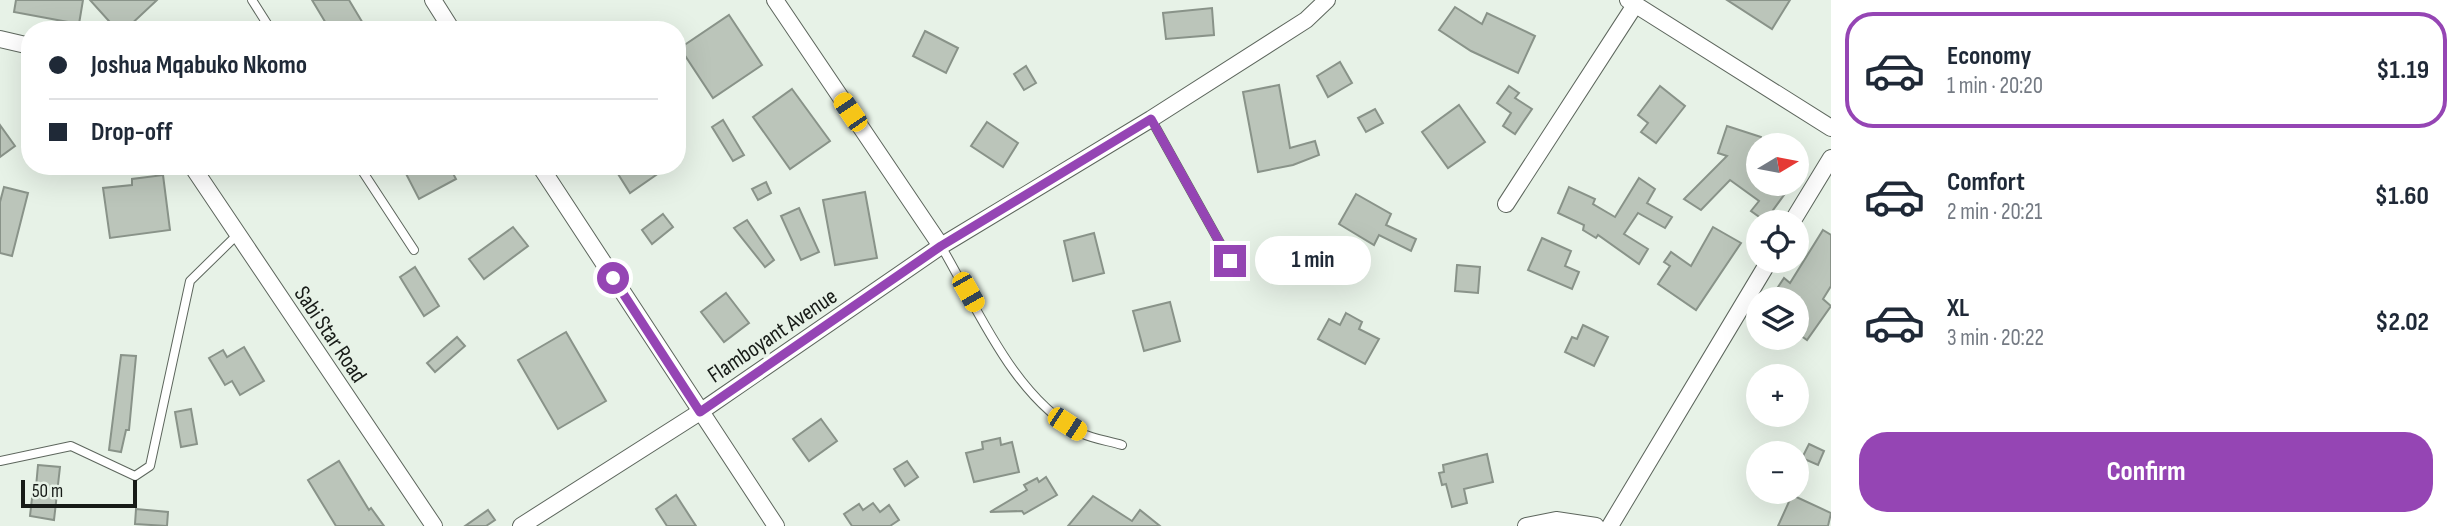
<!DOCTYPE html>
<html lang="en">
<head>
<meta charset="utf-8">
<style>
  body { margin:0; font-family:"Sofia Sans Condensed",sans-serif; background:#f2f2f3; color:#1f2937; height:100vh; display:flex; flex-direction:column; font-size:26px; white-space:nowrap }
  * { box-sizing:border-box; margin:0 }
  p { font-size:23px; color:#747a83 }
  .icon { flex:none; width:38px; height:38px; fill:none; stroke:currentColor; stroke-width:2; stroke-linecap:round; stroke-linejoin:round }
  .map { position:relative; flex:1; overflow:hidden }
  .sheet { display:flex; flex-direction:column; background:#fff; width:630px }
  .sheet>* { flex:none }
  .top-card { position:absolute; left:21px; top:21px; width:665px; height:154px; border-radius:28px; box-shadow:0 7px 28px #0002; display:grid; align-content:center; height:154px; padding:0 28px; background:#fff }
  .needle { width:46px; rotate:80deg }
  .tools { position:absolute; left:1746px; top:133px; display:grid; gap:14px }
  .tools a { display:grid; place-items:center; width:63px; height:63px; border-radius:50%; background:#fff; box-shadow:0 7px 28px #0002; font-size:35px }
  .scale { position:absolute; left:21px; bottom:18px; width:116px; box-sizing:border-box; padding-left:7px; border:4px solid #171b17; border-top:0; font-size:19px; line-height:24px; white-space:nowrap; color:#171b17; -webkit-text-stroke:5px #e7f2e7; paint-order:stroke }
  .end { position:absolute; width:32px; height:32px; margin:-16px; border:9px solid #9545b4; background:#fff; box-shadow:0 0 0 4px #fff }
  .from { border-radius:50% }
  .bubble { position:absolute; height:49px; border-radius:24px; background:#fff; box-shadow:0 7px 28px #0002; font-size:23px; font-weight:700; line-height:49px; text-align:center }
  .car { position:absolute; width:21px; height:42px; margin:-21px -10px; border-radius:9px; box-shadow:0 0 5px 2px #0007; background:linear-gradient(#f5c518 24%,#345 0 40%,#f5c518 0 76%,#345 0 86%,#f5c518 0) }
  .top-card b { display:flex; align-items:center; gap:24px; height:66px; font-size:26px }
  .top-card b+b { border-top:2px solid #e0e1e3 }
  .top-card i { width:18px; height:18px; background:#1f2937 }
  ul { padding:12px 0 0; list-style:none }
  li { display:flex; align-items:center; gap:21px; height:116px; margin:0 14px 10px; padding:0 14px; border:4px solid transparent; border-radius:28px }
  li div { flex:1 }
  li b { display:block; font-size:26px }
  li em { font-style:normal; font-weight:700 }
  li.active { border-color:#9545b4 }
  li>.icon { width:63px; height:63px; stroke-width:1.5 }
  .primary-button { display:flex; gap:14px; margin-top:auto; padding:14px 28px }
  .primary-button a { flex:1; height:80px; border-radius:28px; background:#9545b4; color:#fff; font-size:28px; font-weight:700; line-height:80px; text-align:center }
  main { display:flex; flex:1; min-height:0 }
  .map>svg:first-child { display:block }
  .building { fill:#bbc5ba; stroke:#899389; stroke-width:2 }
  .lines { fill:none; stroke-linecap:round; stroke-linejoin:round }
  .service-casing { stroke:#5d665d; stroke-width:10 }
  .minor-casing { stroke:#5d665d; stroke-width:18 }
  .service { stroke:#fff; stroke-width:8 }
  .minor { stroke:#fff; stroke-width:16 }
  .route { stroke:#9545b4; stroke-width:9 }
  .labels { text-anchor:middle; stroke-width:7; stroke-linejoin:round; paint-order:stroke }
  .street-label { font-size:23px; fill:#171b17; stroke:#e7f2e7 }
</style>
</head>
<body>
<main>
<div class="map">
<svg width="1831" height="526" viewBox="0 0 1831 526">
  <rect width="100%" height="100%" fill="#e7f2e7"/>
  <g class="building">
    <path d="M16,0H83L79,24L14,12Z"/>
    <path d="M90,0H157L125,30H117Z"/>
    <path d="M312,0H349L367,30H330Z"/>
    <path d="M1727,0H1790L1772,29Z"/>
    <path d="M1455,7L1482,24L1487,13L1535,36L1518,73L1471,51L1439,30Z"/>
    <path d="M1212,8L1214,35L1166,39L1163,13Z"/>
    <path d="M729,15L762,65L713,98L680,48Z"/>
    <path d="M925,31L958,48L946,73L913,56Z"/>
    <path d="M1340,62L1352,83L1328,97L1317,76Z"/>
    <path d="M1026,66L1036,83L1024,90L1014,74Z"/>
    <path d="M1279,85L1290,148L1315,141L1319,155L1293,165L1258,172L1243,92Z"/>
    <path d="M1509,86L1519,93L1515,98L1532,109L1515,134L1503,126L1511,113L1497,103Z"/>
    <path d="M1660,86L1685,106L1656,143L1641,132L1648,123L1638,115Z"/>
    <path d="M792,89L830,141L790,169L753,117Z"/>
    <path d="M1459,105L1485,142L1448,168L1422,132Z"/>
    <path d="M1375,109L1383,123L1366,132L1358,118Z"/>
    <path d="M723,120L744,155L733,161L712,127Z"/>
    <path d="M987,122L1018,143L1003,167L971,146Z"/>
    <path d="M0,125L15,146L0,157Z"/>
    <path d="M1727,126L1761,137L1759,184H1792L1765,221L1751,211L1759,201L1730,180L1701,210L1684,199L1727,156L1718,153Z"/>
    <path d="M402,166H449L456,179L419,199Z"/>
    <path d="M613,166H669L630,193Z"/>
    <path d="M163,175L170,230L110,238L103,188L132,185V179Z"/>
    <path d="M1639,178L1655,189L1647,203L1672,217L1665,228L1638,213L1624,234L1648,249L1639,264L1598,235L1596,238L1583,230L1584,225L1558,213L1569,187L1595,199L1593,204L1615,217Z"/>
    <path d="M766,182L771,193L758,200L752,189Z"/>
    <path d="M4,187L28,193L12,256L0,253V202Z"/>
    <path d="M865,192L877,258L835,265L823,200Z"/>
    <path d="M1356,194L1391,214L1386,225L1416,239L1411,251L1379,235L1374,245L1339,224Z"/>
    <path d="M799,208L819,252L801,260L781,216Z"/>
    <path d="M663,214L673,227L652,244L642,230Z"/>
    <path d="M747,220L774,260L765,267L734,228Z"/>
    <path d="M513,227L528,246L484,279L469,259Z"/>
    <path d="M1713,227L1741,243L1696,310L1658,284L1670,266L1664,262L1671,252L1691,266Z"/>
    <path d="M1823,230L1831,235V286L1823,299L1831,306L1807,340L1797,333L1802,322L1797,318V299H1770L1784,278L1790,283Z"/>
    <path d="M1094,233L1104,273L1073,281L1064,241Z"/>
    <path d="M1542,238L1571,251L1565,266L1579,272L1572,289L1528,270Z"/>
    <path d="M1457,265L1480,267L1478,293L1455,291Z"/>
    <path d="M415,267L439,306L424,316L400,277Z"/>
    <path d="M726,293L749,323L724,342L701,312Z"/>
    <path d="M1170,302L1180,341L1144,351L1133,311Z"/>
    <path d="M1346,313L1362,322L1359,329L1379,339L1365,364L1318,339L1329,319L1340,325Z"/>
    <path d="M1583,325L1608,337L1594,366L1565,352L1572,337L1577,339Z"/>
    <path d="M566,332L606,401L558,429L518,360Z"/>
    <path d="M457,337L465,346L435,372L427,363Z"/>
    <path d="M244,347L264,381L240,395L232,381L225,385L209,358L223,350L227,357Z"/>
    <path d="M121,355L136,356L129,430H126L121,452L109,450Z"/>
    <path d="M191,409L197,444L181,447L175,412Z"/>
    <path d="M821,419L837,441L809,461L793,439Z"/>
    <path d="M1000,438L1001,445L1012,442L1019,472L974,482L966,453L983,449L982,442Z"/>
    <path d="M1809,444L1824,451L1818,465L1802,458Z"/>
    <path d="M1487,454L1493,482L1464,489L1467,503L1452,507L1446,484L1442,485L1439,473L1444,472L1443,465Z"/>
    <path d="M339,461L369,510L371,508L384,526H336L308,480Z"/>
    <path d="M907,461L918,477L905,486L894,469Z"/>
    <path d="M38,465L60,467L54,520L30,516L32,498H35Z"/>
    <path d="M1046,477L1057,495L1024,514L1022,511L990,512L1027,490L1024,485L1037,478L1039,482Z"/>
    <path d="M676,495L696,526H667L656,509Z"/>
    <path d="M1792,495L1831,513L1828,526H1778Z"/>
    <path d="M1093,496L1132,521L1140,510L1160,526H1068Z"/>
    <path d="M873,503L880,512L889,505L899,520L890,526H852L844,514L859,504L863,510Z"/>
    <path d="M136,509L168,512L167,526L135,524Z"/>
    <path d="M488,510L495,520L486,526H465Z"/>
  </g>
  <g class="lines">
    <g class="service-casing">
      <g id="service">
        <path d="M252,0L271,30"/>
        <path d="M1151,119L1230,261"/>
        <path d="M359,166L414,250"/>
        <path d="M941,246C978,309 1014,398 1081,433C1093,439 1109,441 1122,445"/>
        <path d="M0,461L71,446L135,476L150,466L190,281L237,235"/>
      </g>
    </g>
    <g class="minor-casing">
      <g id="minor">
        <path d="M433,0L452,30"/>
        <path d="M775,0L941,246"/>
        <path d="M1628,0L1831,128"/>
        <path d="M0,39L30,46"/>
        <path d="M192,166L434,526"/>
        <path d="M540,166L776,526"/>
        <path d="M1506,204L1635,5"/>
        <path d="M1792,222L1831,158"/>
        <path d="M521,526L700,412L941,246L1151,119L1306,20L1327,0"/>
        <path d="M1526,526L1556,520L1596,526"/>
        <path d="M1610,526L1769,261"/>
      </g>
    </g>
    <use href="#service" class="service"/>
    <use href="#minor" class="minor"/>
  </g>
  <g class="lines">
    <path class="route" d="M613,278L700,412L941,246L1151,119L1230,261"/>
  </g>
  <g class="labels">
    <g class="street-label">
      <text transform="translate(331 334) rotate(56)" y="8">Sabi Star Road</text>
      <text transform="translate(772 335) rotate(-34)" y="8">Flamboyant Avenue</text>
    </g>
  </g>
</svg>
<div class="tools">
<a><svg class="needle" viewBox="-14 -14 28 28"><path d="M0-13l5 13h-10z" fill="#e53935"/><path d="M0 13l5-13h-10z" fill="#747a83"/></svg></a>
<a><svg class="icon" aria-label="locate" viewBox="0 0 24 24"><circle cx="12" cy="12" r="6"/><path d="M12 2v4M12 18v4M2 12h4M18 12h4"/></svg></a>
<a><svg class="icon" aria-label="layers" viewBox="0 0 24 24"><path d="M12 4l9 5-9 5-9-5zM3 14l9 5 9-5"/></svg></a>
<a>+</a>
<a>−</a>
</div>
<div class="scale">50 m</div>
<i class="end from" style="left:613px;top:278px"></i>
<i class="end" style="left:1230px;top:261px"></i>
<div class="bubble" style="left:1255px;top:236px;width:116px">1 min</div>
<i class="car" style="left:850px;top:112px;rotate:326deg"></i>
<i class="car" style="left:968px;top:292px;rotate:150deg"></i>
<i class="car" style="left:1067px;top:424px;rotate:123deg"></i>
<div class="top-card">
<b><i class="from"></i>Joshua Mqabuko Nkomo</b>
<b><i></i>Drop-off</b>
</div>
</div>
<section class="sheet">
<ul>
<li class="active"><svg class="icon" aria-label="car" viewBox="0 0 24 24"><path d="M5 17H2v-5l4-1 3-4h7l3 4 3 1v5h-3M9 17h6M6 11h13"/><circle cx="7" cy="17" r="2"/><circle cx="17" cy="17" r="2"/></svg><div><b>Economy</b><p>1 min · 20:20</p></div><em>$1.19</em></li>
<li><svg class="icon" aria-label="car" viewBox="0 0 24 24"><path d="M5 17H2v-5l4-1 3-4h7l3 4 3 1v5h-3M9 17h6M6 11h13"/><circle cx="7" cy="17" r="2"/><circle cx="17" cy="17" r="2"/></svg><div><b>Comfort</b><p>2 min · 20:21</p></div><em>$1.60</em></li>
<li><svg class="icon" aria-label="car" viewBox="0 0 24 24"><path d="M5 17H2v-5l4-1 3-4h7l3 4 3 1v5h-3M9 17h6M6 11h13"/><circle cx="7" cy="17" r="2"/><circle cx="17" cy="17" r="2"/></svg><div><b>XL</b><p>3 min · 20:22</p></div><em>$2.02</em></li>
</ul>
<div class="primary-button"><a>Confirm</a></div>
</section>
</main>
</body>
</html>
